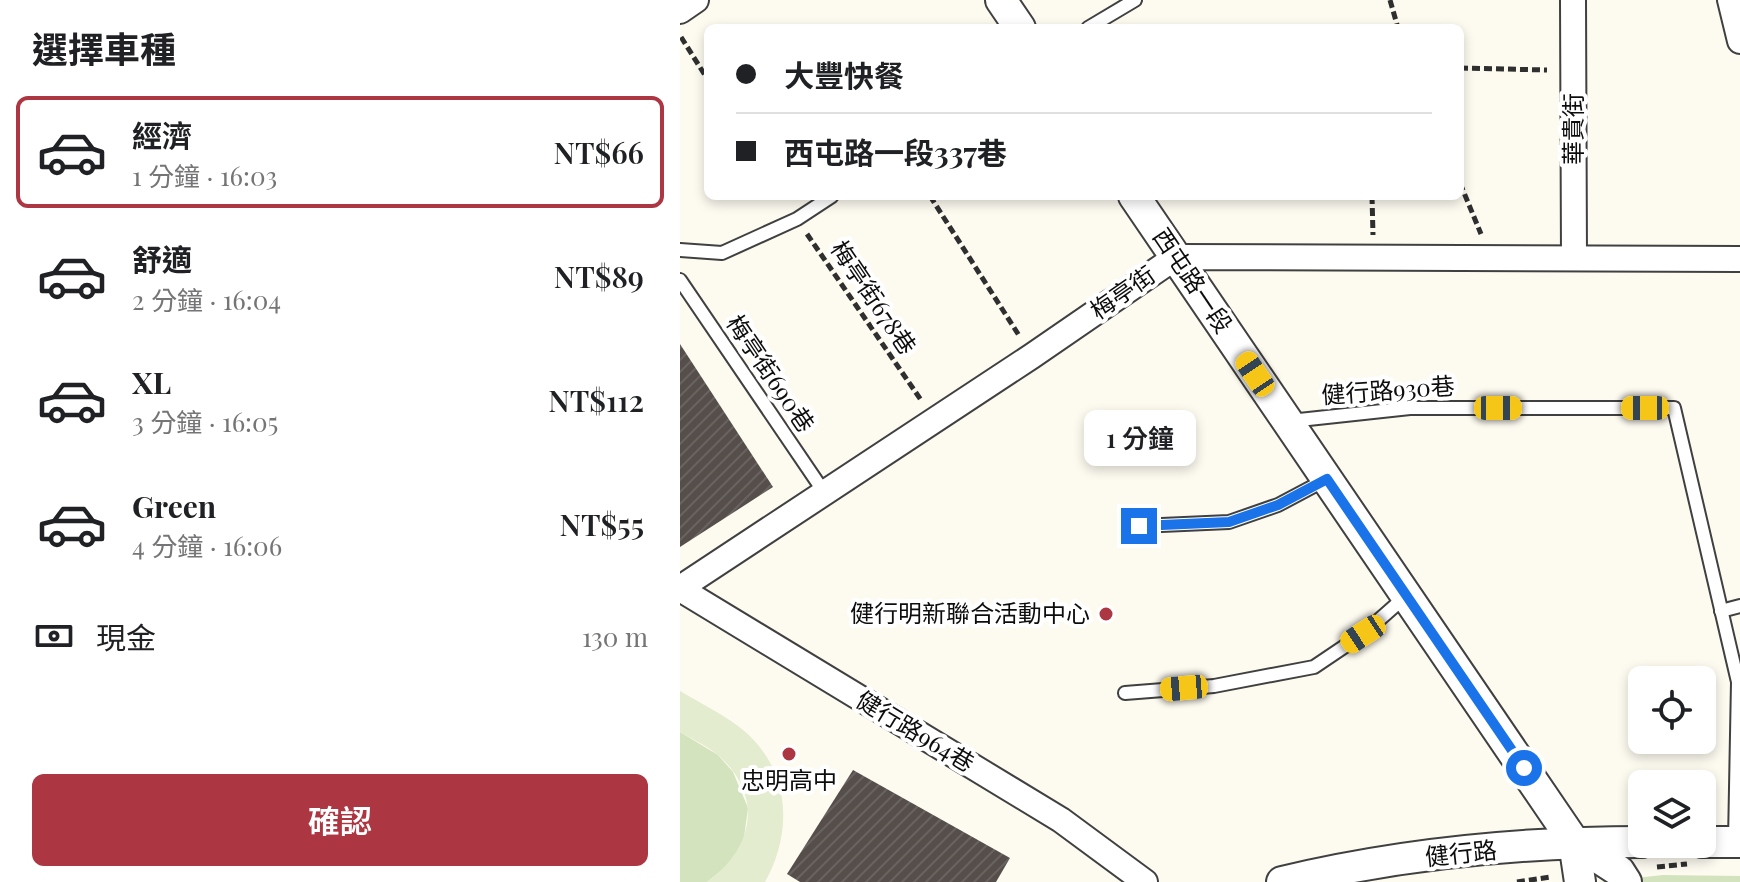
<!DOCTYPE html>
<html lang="zh-TW">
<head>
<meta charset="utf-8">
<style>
  body { margin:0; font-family:"Playfair Display","Noto Sans TC",serif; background:#f2f2f2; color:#202124; height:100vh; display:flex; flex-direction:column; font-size:30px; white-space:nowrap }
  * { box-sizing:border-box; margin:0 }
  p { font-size:26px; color:#757577 }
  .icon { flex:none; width:44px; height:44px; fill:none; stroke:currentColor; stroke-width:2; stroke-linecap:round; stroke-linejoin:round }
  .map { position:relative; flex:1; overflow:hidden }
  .details { display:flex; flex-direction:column; background:#fff; width:680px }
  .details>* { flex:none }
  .guide { position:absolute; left:24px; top:24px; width:760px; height:176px; border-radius:12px; box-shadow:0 4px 12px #0003; display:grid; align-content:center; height:176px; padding:0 32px; background:#fff }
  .controls { position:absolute; left:948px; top:666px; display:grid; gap:16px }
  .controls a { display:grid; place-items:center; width:88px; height:88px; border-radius:12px; background:#fff; box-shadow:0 4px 12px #0003; font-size:40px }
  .end { position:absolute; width:36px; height:36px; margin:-18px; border:10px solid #1a73e8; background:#fff; box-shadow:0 0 0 4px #fff }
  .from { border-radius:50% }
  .bubble { position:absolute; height:56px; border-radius:12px; background:#fff; box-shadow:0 4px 12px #0003; font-size:26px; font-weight:600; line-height:56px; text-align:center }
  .car { position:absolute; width:24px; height:48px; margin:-24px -12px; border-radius:10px; box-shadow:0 0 6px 2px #0007; background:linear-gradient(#f5c518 24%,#345 0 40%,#f5c518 0 76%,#345 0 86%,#f5c518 0) }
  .guide b { display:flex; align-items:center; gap:28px; height:76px; font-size:30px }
  .guide b+b { border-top:2px solid #e0e0e0 }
  .guide i { width:20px; height:20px; background:#202124 }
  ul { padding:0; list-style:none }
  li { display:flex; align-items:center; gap:24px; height:112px; margin:0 16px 12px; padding:0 16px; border:4px solid transparent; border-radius:12px }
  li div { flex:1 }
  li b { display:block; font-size:30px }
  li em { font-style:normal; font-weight:600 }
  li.current { border-color:#ac3742 }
  li>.icon { width:72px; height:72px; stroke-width:1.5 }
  h2 { padding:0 32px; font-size:36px; line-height:96px }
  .pay { display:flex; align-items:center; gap:20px; height:88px; padding:0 32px; font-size:30px }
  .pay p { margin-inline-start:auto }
  .action { display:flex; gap:16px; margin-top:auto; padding:16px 32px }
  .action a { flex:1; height:92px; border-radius:12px; background:#ac3742; color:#fff; font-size:32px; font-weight:600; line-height:92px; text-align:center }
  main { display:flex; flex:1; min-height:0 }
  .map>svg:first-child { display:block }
  .grass { fill:#d3e3bd }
  .pitch { fill:#e3ecce }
  .building { fill:url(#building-hatch) }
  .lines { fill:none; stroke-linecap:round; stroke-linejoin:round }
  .service-casing { stroke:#404040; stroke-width:16 }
  .minor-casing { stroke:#404040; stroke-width:28 }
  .tertiary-casing { stroke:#404040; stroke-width:34 }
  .path { stroke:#2f2f2f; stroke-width:5; stroke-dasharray:8 4; stroke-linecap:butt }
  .service { stroke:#fff; stroke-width:12 }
  .minor { stroke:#fff; stroke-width:24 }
  .tertiary { stroke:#fff; stroke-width:30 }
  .route { stroke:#1a73e8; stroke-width:10 }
  .poi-dot { fill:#ac3742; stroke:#fff; stroke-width:3 }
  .labels { text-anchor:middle; stroke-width:8; stroke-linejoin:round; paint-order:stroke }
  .street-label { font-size:24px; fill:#0d0d0d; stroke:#fff }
  .poi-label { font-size:24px; fill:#0d0d0d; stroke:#fff; text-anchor:end }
</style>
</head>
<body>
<main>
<section class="details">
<h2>選擇車種</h2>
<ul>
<li class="current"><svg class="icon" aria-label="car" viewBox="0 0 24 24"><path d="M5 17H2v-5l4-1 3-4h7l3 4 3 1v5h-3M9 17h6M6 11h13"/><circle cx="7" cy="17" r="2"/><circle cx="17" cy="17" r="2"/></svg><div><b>經濟</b><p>1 分鐘 · 16:03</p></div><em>NT$66</em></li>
<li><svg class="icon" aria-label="car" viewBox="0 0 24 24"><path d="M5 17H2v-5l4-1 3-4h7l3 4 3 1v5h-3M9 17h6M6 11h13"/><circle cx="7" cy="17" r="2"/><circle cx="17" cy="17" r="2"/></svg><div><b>舒適</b><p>2 分鐘 · 16:04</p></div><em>NT$89</em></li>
<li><svg class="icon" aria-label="car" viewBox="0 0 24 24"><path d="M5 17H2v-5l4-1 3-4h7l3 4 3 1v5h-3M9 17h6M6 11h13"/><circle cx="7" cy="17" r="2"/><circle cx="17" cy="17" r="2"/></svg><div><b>XL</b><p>3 分鐘 · 16:05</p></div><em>NT$112</em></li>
<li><svg class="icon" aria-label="car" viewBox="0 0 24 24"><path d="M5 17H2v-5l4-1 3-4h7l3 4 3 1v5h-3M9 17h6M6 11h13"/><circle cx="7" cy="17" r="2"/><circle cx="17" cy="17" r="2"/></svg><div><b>Green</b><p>4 分鐘 · 16:06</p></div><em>NT$55</em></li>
</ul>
<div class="pay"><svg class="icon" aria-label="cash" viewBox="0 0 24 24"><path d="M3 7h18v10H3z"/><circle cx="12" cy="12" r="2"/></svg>現金<p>130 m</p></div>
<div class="action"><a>確認</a></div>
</section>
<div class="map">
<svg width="1060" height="882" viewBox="0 0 1060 882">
  <defs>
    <pattern id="building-hatch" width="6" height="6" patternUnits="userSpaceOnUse" patternTransform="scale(2)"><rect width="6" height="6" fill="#554e4b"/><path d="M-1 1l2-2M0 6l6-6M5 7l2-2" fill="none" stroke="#686360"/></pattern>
  </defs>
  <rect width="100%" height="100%" fill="#fdfaf0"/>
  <g class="grass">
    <path d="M0,732L38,755L53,772L68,808L63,845L54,860L27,882H0Z"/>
    <path d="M983,875L1060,876V882H919Z"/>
  </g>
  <path class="pitch" d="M0,691C20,703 45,715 63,730C111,770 113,832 85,882H27C73,849 85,796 38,755C27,746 12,739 0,732Z"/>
  <g class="building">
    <path d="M0,344L93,487L0,547Z"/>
    <path d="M173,770L330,858L316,882H120L107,874Z"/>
  </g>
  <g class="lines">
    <g class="service-casing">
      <g id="service">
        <path d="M408,28L455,0"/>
        <path d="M0,250L42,253L117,219L152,196"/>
        <path d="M0,280L144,492"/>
        <path d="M610,421L730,408H994L1058,682L1055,841"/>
        <path d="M459,526L549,522L598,505L647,479"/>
        <path d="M1041,611L1060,606"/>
        <path d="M445,693L534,686L634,667L683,634L726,596"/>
      </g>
    </g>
    <g class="minor-casing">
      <g id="minor">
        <path d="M893,0L894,258"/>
        <path d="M1050,0L1060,41"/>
        <path d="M0,11L16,0"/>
        <path d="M0,588L352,356L496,257L1060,259"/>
        <path d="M0,589L381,820L465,882"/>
      </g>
    </g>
    <g class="tertiary-casing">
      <g id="tertiary">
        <path d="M321,0L340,28"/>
        <path d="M454,196L894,842L939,871L946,882"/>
        <path d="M894,842L900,882"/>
        <path d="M1022,842H1060"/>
        <path d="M602,882C719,854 842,842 962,842"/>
      </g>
    </g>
    <g class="path">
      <path d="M710,0L718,28"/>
      <path d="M1,37L28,80"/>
      <path d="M780,68L867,70"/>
      <path d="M780,183L801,234"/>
      <path d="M250,196L340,337"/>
      <path d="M692,196L693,235"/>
      <path d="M127,234L241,400"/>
      <path d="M977,867L1007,864"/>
      <path d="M837,882L871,877"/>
    </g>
    <use href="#service" class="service"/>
    <use href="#minor" class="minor"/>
    <use href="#tertiary" class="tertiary"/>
  </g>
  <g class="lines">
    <path class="route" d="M459,526L549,522L598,505L647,479L844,768"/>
  </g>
  <g class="poi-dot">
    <circle cx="426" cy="614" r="8"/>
    <circle cx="109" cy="754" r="8"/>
  </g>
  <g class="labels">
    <g class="street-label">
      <text transform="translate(894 129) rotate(-90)" y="8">華貴街</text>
      <text transform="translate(512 281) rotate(56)" y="8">西屯路一段</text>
      <text transform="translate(443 293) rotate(-35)" y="8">梅亭街</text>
      <text transform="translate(193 298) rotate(56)" y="8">梅亭街678巷</text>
      <text transform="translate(90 374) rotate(56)" y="8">梅亭街690巷</text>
      <text transform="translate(708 391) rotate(-4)" y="8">健行路930巷</text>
      <text transform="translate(235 732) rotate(31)" y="8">健行路964巷</text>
      <text transform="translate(781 854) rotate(-6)" y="8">健行路</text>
    </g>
    <g class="poi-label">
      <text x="410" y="622">健行明新聯合活動中心</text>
      <text x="109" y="789" text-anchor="middle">忠明高中</text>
    </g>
  </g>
</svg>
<div class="controls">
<a><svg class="icon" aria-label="locate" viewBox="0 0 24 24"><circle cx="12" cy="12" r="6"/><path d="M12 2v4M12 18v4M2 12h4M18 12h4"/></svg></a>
<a><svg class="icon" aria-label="layers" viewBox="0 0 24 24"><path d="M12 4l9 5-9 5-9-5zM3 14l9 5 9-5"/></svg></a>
</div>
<i class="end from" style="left:844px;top:768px"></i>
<i class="end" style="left:459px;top:526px"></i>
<div class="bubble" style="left:404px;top:410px;width:112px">1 分鐘</div>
<i class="car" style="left:575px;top:374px;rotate:326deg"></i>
<i class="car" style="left:818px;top:408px;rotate:90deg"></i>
<i class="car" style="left:965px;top:408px;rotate:270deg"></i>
<i class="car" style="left:683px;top:634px;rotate:237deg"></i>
<i class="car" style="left:504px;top:688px;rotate:265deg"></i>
<div class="guide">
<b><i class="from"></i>大豐快餐</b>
<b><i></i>西屯路一段337巷</b>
</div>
</div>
</main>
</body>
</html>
